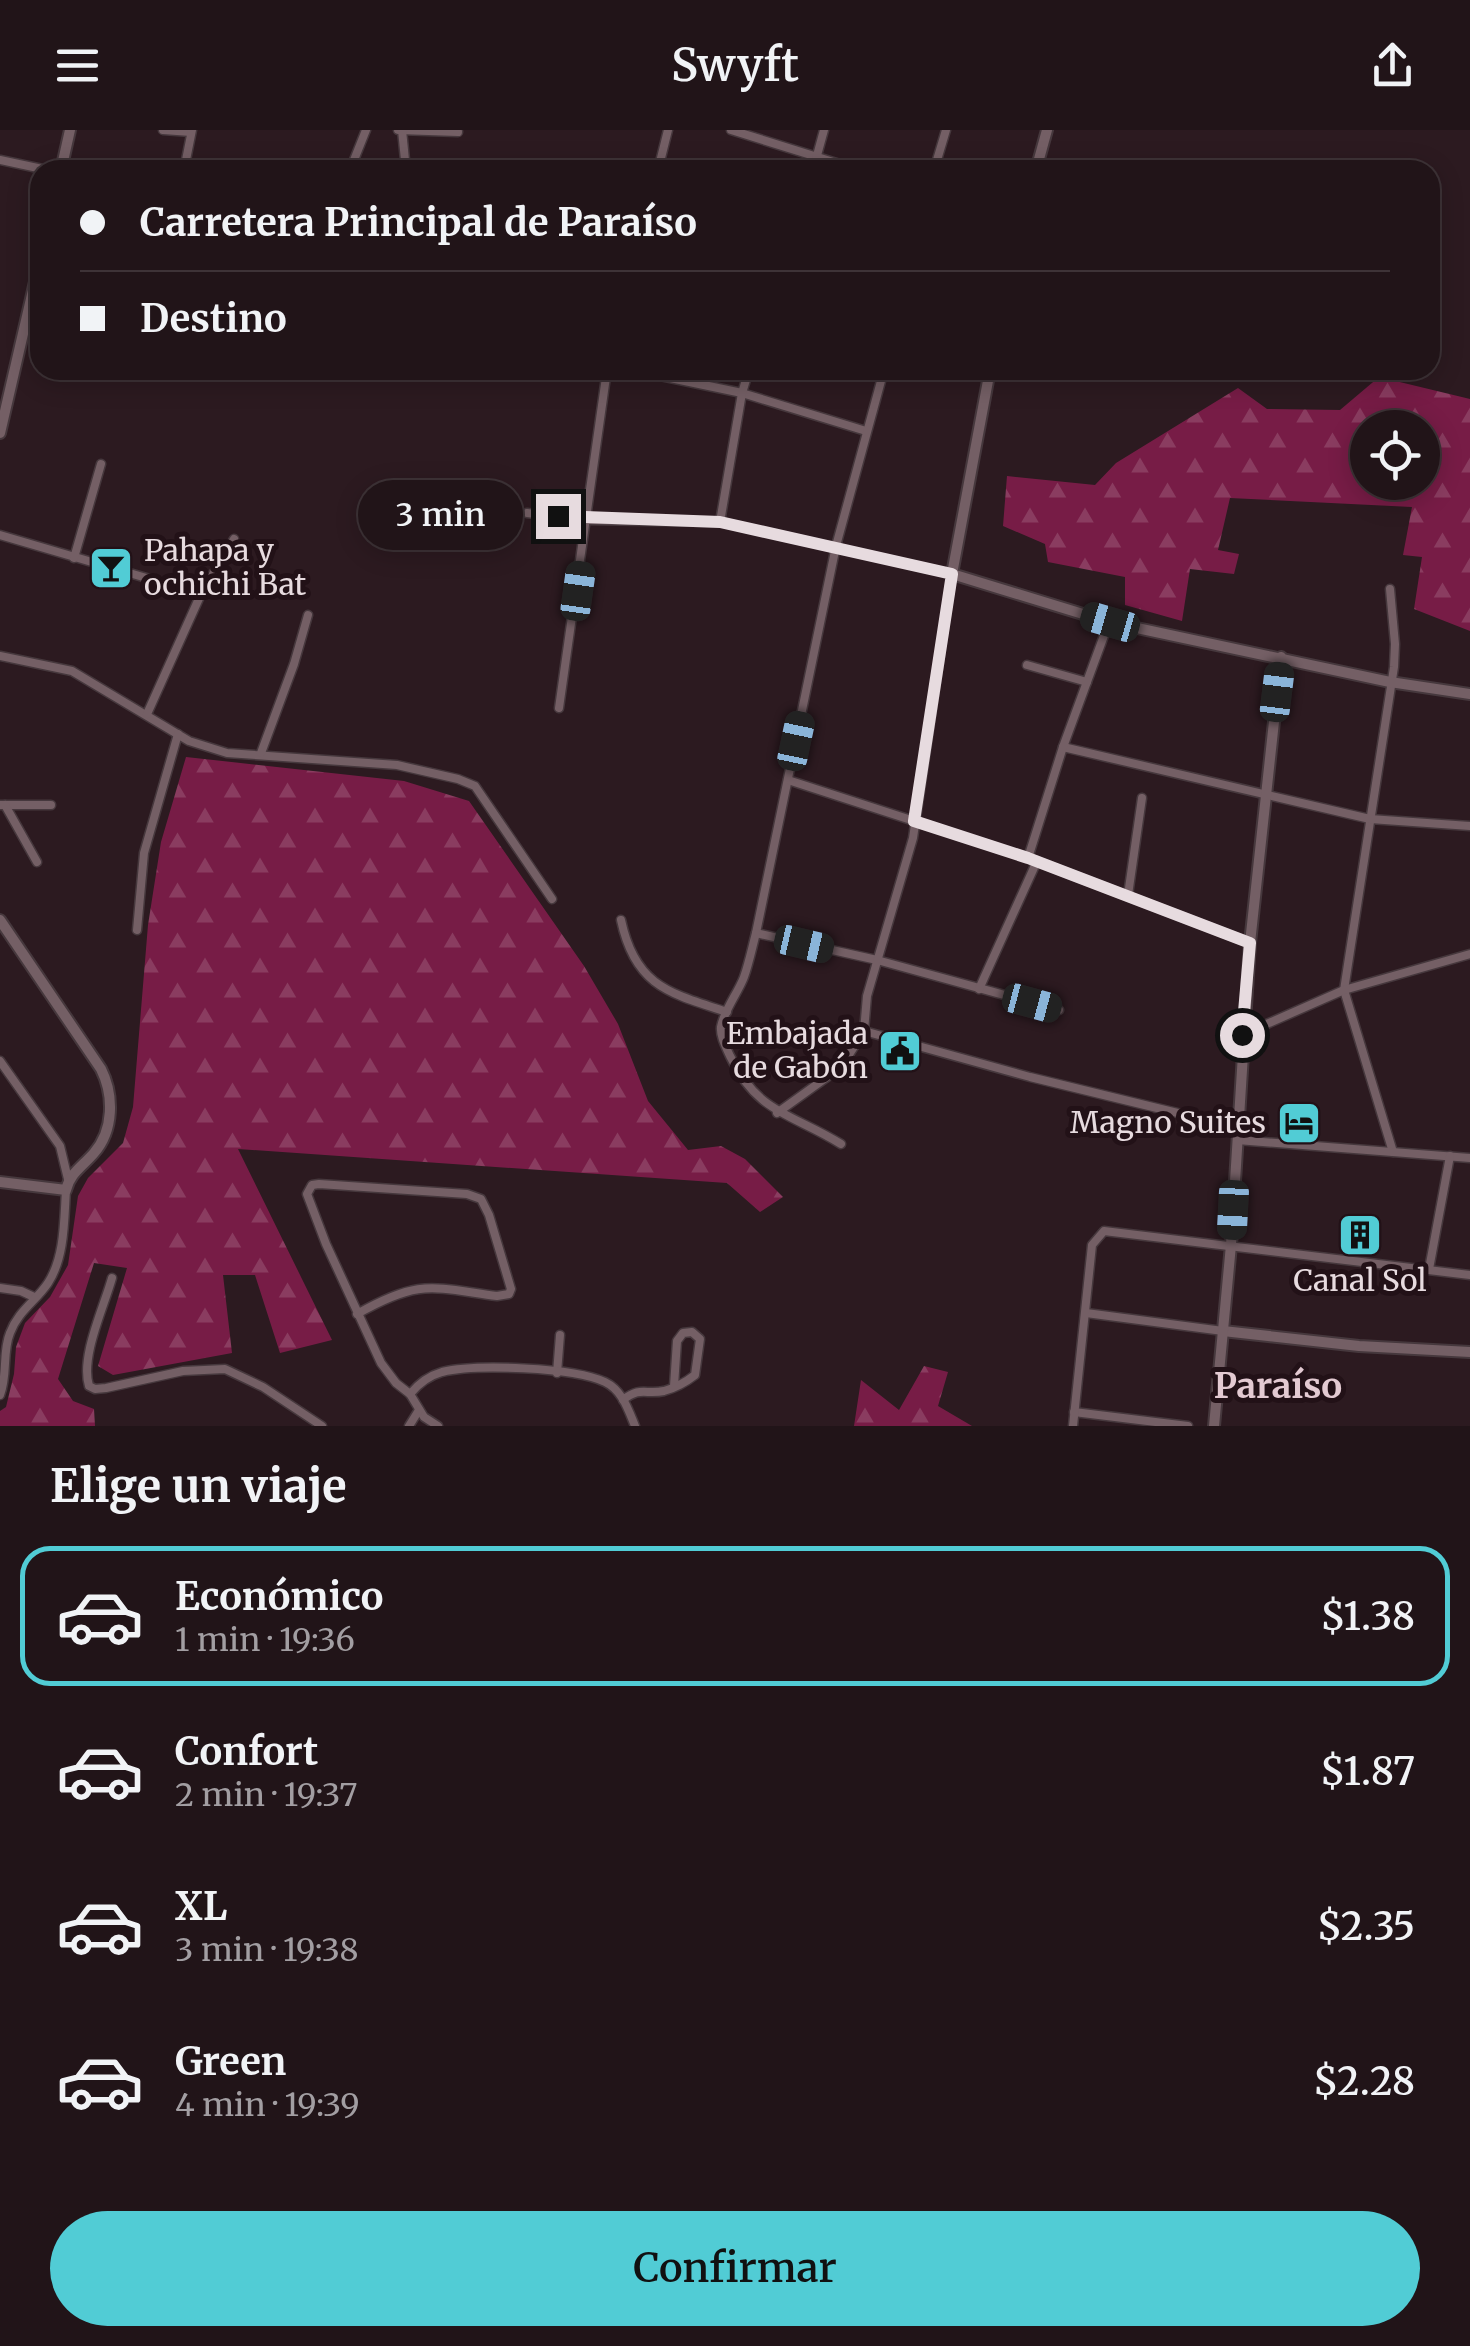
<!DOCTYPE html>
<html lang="es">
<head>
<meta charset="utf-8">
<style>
  body { margin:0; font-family:Merriweather,serif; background:#291d21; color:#f1f3f6; height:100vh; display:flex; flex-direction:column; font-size:38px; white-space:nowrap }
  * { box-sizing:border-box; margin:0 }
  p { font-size:32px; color:#a29ea2 }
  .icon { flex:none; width:55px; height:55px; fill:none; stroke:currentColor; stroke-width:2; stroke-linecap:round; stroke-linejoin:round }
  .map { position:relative; height:1296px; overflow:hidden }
  .sheet { display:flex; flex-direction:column; background:#211418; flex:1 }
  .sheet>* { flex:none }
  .hud { position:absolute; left:30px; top:30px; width:1410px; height:220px; border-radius:30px; box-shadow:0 5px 25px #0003,0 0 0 2px #3e3337; display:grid; align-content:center; height:220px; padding:0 50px; background:#211418 }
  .fabs { position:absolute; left:1350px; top:280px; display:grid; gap:20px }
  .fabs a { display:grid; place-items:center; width:90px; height:90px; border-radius:50%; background:#211418; box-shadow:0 5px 25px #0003,0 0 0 2px #3e3337; font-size:50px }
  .end { position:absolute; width:45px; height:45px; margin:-22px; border:12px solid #e7dbdf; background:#111; box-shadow:0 0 0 5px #111 }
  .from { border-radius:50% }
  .bubble { position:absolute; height:70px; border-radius:35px; background:#211418; box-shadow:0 5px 25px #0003,0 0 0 2px #3e3337; font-size:32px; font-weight:600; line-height:70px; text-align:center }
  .car { position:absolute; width:30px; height:60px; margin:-30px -15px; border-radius:12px; box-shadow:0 0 8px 2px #0007; background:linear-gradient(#222 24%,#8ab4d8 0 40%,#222 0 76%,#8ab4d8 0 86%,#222 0) }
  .hud b { display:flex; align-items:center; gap:35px; height:95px; font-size:38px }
  .hud b+b { border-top:2px solid #3e3337 }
  .hud i { width:25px; height:25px; background:#f1f3f6 }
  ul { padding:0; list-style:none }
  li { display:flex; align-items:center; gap:30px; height:140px; margin:0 20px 15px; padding:0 30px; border:5px solid transparent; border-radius:30px }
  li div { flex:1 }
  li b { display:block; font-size:38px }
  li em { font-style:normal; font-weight:600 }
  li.active { border-color:#51ccd5 }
  li>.icon { width:90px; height:90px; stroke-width:1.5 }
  h2 { padding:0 50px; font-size:45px; line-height:120px }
  .cta { display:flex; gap:20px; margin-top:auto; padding:20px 50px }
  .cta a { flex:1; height:115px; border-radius:60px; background:#51ccd5; color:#111; font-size:40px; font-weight:600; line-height:115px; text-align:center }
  header { display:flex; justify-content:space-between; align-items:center; height:130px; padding:0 50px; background:#211418; font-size:45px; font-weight:600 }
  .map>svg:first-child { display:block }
  .forest { fill:url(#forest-firs); fill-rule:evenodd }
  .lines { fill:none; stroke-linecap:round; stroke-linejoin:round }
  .street-casing { stroke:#46383d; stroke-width:11 }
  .secondary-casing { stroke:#46383d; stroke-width:14 }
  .street { stroke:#745f65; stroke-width:8 }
  .secondary { stroke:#745f65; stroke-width:10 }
  .route { stroke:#e7dbdf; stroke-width:12 }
  .labels { text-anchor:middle; stroke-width:10; stroke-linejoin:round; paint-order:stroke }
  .poi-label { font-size:30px; fill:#e7dbdf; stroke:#221117; text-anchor:end }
  .quarter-label { font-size:35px; font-weight:bold; fill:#e3cad2; stroke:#221117 }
</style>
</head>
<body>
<header><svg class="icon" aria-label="menu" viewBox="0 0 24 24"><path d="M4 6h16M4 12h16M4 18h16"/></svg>Swyft<svg class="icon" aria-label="share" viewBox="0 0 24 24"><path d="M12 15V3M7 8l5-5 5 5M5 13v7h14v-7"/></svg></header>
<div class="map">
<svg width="1470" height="1296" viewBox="0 0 1470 1296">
  <defs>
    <pattern id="forest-firs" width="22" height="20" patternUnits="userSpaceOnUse" patternTransform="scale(2.5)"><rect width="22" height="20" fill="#771c46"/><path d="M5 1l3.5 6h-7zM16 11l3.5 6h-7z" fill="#8a3c60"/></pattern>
  </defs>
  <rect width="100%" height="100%" fill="#2c1a20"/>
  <g class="forest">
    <path d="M1379,247L1470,269V501L1414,479L1422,427L1403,425L1412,377L1230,368L1218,420L1239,424L1234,444L1190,439L1182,491L1125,475V447L1048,432L1045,414L1003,396L1007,346L1095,355L1116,333L1238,258L1267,279L1340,280ZM1368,298H1422V352H1368Z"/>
    <path d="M186,627L404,651L469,671L584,836L618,894L648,971L688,1020L721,1016L745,1029L783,1067L760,1082L727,1053L238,1019L332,1210L280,1223L255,1145H223L232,1223L113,1245L98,1236L127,1138L94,1133L58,1249L73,1271L94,1279L95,1296H0V1281L6,1277L14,1244L16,1217L25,1193L50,1167L68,1135L78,1066L88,1048L123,1013L133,977L148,795L161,712Z"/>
    <path d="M924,1236L948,1242L938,1276L972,1296H854L861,1250L899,1280Z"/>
  </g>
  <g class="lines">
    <g class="street-casing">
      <g id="street">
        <path d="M163,0L191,2"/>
        <path d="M398,0L458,2"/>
        <path d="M402,0L406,40"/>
        <path d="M731,0L859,40"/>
        <path d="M0,30L47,40"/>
        <path d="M184,40L192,0"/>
        <path d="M350,40L366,0"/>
        <path d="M658,40L668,0"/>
        <path d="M813,40L824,0"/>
        <path d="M934,40L946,0"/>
        <path d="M632,240L742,263L866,301"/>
        <path d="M884,240L836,416L756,803L877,830L1059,880"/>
        <path d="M527,383L588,390L720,392L952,444L913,708L867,866L864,901L1030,947L1239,998"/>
        <path d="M720,392L742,263L749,240"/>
        <path d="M0,405L201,464"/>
        <path d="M74,428L101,334"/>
        <path d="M1390,459L1395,514L1394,537L1344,860L1393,1022"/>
        <path d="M0,526L72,541L189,611L227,623L397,635L458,649L475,656L552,769"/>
        <path d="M1027,535L1087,552"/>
        <path d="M559,578L607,240"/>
        <path d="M147,584L201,464L234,409"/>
        <path d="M1063,617L1370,689L1470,696"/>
        <path d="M261,623L294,534L308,485"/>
        <path d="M788,650L1028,728L1250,813"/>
        <path d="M1,675H51"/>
        <path d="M5,675L37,732"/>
        <path d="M1028,728L1063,617L1109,492"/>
        <path d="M1128,765L1142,668"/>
        <path d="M621,790C635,856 669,863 727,882"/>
        <path d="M137,800L144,723L178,604"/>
        <path d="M756,803C752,818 749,833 744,847C738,863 724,880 721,897C720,906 726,917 730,926C758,984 791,983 841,1014"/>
        <path d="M979,859L1037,731"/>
        <path d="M1244,904L1344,860L1470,824"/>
        <path d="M0,931L60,1016L68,1049"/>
        <path d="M777,983L841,937L864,901"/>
        <path d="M1237,1010L1470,1028"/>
        <path d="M1429,1139L1450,1026"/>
        <path d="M112,1148C104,1177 80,1227 89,1256L95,1259L106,1258L183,1241L225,1239L263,1257L322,1296"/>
        <path d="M0,1158L21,1161L34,1167"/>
        <path d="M1086,1183L1223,1201"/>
        <path d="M357,1184C419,1149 430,1157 497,1166L509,1164L511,1159L489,1085L481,1069L467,1064L319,1054L312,1055L307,1064L326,1114L381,1233L396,1253L410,1264L424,1287L438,1296"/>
        <path d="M557,1243L560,1205"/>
        <path d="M410,1264C419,1253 428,1246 442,1242C475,1234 573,1237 605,1252C622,1260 628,1279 635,1296"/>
        <path d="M0,1265C8,1245 2,1222 10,1203C18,1181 36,1171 48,1153C65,1127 64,1090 66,1060"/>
        <path d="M623,1270C641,1256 645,1265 664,1261C675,1258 686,1252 695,1245L700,1209L692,1202L683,1203L677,1211L674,1256"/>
        <path d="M1074,1282L1188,1296"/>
        <path d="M409,1296L419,1280"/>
        <path d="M1073,1296L1092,1115L1104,1101L1470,1145"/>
      </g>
    </g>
    <g class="secondary-casing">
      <g id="secondary">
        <path d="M61,40L70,0"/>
        <path d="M1036,40L1047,0"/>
        <path d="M990,240L952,444L1109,492L1390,552L1470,564"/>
        <path d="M0,303L40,130"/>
        <path d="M0,790L101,939C114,965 114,1000 94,1023C83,1036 70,1043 66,1060L0,1052"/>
        <path d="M1223,1201L1359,1216L1470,1222"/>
        <path d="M1214,1296L1231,1115L1250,813L1281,527"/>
      </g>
    </g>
    <use href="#street" class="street"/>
    <use href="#secondary" class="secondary"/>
  </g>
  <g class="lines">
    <path class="route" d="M558,386L720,392L952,444L914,691L1028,728L1250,813L1242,905"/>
  </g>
  <defs>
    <g id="bar-square" transform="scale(2.25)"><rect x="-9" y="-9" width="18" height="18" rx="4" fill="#51ccd5" stroke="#221117"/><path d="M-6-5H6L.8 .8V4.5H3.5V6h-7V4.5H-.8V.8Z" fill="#111"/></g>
    <g id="civic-square" transform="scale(2.25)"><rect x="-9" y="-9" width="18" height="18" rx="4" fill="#51ccd5" stroke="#221117"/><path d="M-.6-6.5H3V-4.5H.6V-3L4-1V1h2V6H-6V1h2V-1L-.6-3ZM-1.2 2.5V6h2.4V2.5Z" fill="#111"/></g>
    <g id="hotel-square" transform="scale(2.25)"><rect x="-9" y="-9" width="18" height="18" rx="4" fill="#51ccd5" stroke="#221117"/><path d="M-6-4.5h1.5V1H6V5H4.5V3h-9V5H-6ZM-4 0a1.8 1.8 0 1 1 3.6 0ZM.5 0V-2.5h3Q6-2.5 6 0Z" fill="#111"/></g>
    <g id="building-square" transform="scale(2.25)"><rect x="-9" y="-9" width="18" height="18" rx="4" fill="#51ccd5" stroke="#221117"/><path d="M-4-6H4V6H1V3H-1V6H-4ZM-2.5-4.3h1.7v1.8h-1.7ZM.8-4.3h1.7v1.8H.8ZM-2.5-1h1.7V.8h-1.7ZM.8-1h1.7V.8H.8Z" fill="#111"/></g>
  </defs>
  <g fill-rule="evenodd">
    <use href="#bar-square" x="111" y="438"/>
    <use href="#civic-square" x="900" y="921"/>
    <use href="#hotel-square" x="1299" y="993"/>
    <use href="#building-square" x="1360" y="1105"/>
  </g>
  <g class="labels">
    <g class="poi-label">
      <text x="144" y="431" text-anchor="start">Pahapa y<tspan x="144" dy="34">ochichi Bat</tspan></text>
      <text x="868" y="914">Embajada<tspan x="868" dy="34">de Gabón</tspan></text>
      <text x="1266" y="1003">Magno Suites</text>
      <text x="1360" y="1161" text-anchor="middle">Canal Sol</text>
    </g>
    <g class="quarter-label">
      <text x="1278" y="1268">Paraíso</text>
    </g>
  </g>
</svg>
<div class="fabs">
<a><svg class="icon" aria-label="locate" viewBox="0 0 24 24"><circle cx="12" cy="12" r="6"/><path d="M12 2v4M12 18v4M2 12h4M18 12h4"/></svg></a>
</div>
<i class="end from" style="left:1242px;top:905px"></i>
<i class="end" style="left:558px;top:386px"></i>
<div class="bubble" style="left:358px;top:350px;width:165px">3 min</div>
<i class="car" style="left:578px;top:461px;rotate:8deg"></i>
<i class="car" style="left:1110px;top:492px;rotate:286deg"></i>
<i class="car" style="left:1277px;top:562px;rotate:7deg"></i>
<i class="car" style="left:796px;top:611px;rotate:12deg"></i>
<i class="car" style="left:804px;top:814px;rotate:103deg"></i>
<i class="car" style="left:1032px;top:873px;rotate:105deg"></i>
<i class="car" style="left:1233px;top:1080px;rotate:183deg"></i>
<div class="hud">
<b><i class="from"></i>Carretera Principal de Paraíso</b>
<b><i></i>Destino</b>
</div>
</div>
<section class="sheet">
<h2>Elige un viaje</h2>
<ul>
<li class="active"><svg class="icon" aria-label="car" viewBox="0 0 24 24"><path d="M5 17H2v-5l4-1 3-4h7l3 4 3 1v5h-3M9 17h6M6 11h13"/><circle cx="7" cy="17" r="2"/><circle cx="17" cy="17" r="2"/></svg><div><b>Económico</b><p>1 min · 19:36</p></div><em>$1.38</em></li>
<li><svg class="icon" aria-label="car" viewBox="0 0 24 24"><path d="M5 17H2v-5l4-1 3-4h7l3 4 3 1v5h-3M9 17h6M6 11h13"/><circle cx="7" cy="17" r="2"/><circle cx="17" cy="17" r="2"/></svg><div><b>Confort</b><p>2 min · 19:37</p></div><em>$1.87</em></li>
<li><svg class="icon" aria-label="car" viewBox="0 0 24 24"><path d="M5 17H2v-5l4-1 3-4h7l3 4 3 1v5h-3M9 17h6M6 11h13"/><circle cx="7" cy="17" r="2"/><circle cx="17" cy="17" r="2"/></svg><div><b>XL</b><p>3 min · 19:38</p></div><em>$2.35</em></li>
<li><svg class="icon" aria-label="car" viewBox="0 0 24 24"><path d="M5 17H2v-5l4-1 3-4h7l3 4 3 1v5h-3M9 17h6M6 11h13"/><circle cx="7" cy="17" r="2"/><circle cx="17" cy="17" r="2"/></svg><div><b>Green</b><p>4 min · 19:39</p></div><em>$2.28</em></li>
</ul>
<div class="cta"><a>Confirmar</a></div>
</section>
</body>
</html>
